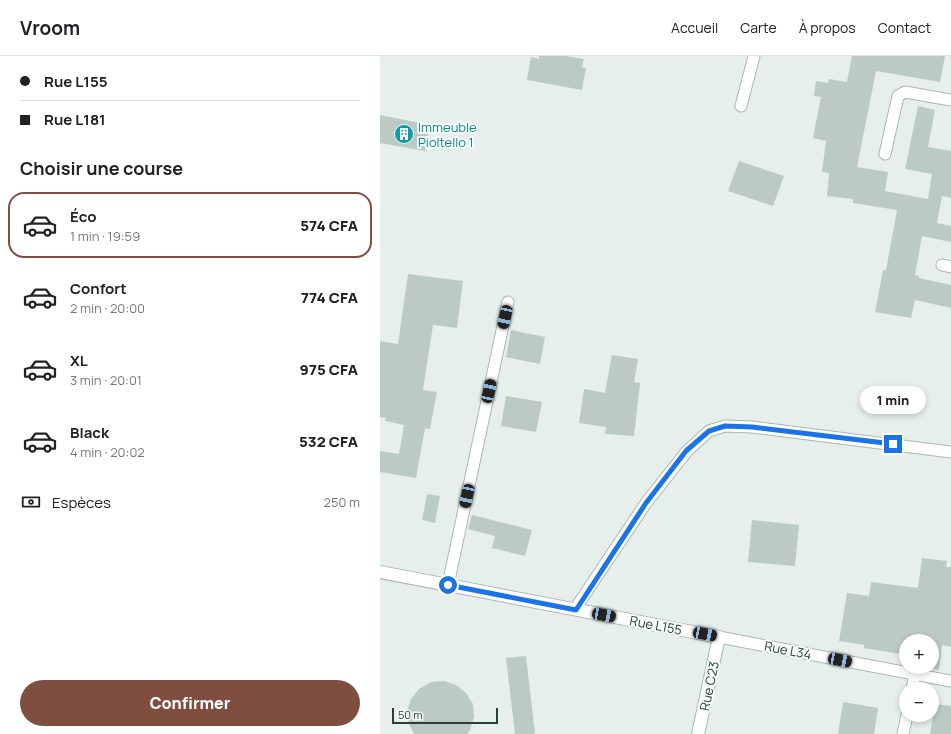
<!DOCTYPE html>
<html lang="fr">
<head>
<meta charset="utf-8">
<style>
  body { margin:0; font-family:Manrope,sans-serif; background:#f2f2f2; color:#202124; height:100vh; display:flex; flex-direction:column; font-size:15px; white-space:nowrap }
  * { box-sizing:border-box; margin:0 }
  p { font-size:13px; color:#757577 }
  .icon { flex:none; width:22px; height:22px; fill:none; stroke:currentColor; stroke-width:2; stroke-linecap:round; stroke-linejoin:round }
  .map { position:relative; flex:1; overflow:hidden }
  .panel { display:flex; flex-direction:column; background:#fff; width:380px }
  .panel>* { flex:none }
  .guide { display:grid; align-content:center; height:88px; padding:0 20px; background:#fff }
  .controls { position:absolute; left:519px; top:578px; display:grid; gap:8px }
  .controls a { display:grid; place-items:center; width:40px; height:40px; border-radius:50%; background:#fff; box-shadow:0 2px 6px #0003; font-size:20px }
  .scale { position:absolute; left:12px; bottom:10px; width:106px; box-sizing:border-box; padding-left:4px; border:2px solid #24423a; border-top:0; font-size:11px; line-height:14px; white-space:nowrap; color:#24423a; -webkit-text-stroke:3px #f7fbf9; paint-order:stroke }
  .end { position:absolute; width:18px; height:18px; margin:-9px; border:5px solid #1a73e8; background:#fff; box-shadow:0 0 0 2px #fff }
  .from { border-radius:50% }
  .bubble { position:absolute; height:28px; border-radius:14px; background:#fff; box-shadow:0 2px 6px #0003; font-size:13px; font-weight:800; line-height:28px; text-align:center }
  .car { position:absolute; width:12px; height:24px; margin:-12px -6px; border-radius:5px; box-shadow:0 0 3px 1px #0007; background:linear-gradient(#222 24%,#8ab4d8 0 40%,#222 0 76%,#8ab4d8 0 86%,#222 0) }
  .guide b { display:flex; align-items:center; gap:14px; height:38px; font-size:15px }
  .guide b+b { border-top:1px solid #e0e0e0 }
  .guide i { width:10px; height:10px; background:#202124 }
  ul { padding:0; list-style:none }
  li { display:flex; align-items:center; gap:12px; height:66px; margin:0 8px 6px; padding:0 12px; border:2px solid transparent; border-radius:16px }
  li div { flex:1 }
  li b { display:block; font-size:15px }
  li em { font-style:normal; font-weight:800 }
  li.selected { border-color:#7f4e3f }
  li>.icon { width:36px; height:36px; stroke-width:1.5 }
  h2 { padding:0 20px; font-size:18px; line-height:48px }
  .pay { display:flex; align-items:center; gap:10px; height:44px; padding:0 20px; font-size:15px }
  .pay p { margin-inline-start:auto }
  .cta { display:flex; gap:8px; margin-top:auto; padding:8px 20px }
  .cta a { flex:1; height:46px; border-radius:24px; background:#7f4e3f; color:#fff; font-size:16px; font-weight:800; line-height:46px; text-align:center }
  header { display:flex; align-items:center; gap:24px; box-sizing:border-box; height:56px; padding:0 20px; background:#fff; border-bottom:1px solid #e0e0e0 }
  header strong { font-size:19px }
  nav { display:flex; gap:22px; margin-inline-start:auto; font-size:14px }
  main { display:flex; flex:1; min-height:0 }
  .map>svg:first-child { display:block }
  .building { fill:#bbcac4 }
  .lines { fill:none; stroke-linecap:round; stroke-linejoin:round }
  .minor-casing { stroke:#a8b8b2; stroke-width:13 }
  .tertiary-casing { stroke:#a8b8b2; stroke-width:14 }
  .minor { stroke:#fff; stroke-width:11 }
  .tertiary { stroke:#fff; stroke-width:12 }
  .route { stroke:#1a73e8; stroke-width:5 }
  .labels { text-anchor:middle; stroke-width:4; stroke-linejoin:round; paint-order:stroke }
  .culture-label { font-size:13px; fill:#0d838f; stroke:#f7fbf9; text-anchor:start }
  .street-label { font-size:13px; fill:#24423a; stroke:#f7fbf9 }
</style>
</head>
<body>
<header>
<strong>Vroom</strong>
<nav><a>Accueil</a><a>Carte</a><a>À propos</a><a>Contact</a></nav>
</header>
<main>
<section class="panel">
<div class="guide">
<b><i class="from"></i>Rue L155</b>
<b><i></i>Rue L181</b>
</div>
<h2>Choisir une course</h2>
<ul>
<li class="selected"><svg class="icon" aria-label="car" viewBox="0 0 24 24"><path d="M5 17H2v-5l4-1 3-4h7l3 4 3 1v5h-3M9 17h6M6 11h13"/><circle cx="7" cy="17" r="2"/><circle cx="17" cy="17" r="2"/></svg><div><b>Éco</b><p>1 min · 19:59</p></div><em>574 CFA</em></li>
<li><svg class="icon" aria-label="car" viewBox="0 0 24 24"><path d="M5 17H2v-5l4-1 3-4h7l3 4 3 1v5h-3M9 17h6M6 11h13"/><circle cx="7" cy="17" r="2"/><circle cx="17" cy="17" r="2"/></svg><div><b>Confort</b><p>2 min · 20:00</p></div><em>774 CFA</em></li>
<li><svg class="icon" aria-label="car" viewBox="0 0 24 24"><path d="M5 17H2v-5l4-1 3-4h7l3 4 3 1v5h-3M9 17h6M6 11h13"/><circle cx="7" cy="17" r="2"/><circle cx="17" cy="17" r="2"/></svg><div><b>XL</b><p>3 min · 20:01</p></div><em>975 CFA</em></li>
<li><svg class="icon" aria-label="car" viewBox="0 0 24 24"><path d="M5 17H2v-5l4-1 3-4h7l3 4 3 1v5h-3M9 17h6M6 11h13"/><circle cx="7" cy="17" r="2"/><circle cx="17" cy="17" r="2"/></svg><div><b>Black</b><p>4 min · 20:02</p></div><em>532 CFA</em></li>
</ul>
<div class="pay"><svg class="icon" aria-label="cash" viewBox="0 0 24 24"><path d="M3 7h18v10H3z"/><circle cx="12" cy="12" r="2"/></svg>Espèces<p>250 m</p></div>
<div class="cta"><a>Confirmer</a></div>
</section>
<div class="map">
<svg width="571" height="678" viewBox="0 0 571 678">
  <rect width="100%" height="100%" fill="#e6efeb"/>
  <g class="building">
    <path d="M159,0H186L204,3L202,11L206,12L202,34L147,24L151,1L159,3Z"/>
    <path d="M472,0H565L560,26L496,15L477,111L508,116L505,135L548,143L552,118L525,113L538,50L555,54L548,91L571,95V142L562,140L557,167L571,170V186L542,180L535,219L539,220V222L571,229V252L535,244L531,262L495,256L503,214H506L517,154L473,147V143L447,140L449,117L442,116L446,85L433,82L441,41L434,40L436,25L448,27L449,23L467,26Z"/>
    <path d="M0,59L50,69L45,95L0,87Z"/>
    <path d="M359,105L404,120L393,150L348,135Z"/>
    <path d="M28,218L83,225L77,272L53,269L43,334L57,336L50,373L45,372L36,422L0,416V395L19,398L24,369L5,365L6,362L0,361V285L18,288Z"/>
    <path d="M131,274L165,281L160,308L126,301Z"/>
    <path d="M232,299L258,303L254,326L260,327L254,380L225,378L226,371L199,367L204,333L225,337Z"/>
    <path d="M126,340L162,346L156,376L121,370Z"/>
    <path d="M47,438L60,440L55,467L42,464Z"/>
    <path d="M92,459L152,474L145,500L112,492L115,480L88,473Z"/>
    <path d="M372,464L419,469L415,510L368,506Z"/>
    <path d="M542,502L567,505L566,511H571V591L562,589L559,614L552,613V585H526V599L484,592V589L459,585L467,537L489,540L491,526L538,532Z"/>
    <path d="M146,600L155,678H135L126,602Z"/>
    <path d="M64,625L76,629L86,637L93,648L94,661L90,674L87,678H34L29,668L27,655L31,643L39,633L51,626Z"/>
    <path d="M463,646L498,652L494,678H458Z"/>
    <path d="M555,648L571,650V678H550Z"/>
  </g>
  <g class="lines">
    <g class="minor-casing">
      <g id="minor">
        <path d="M361,50L374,0"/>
        <path d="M505,98L518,40L525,36L571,44"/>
        <path d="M562,209L571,211"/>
        <path d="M68,529L128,246"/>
        <path d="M195,553L266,447L307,395L329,375L345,370L372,371L571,396"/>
        <path d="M339,581L571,625"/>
        <path d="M532,633L535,618"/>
        <path d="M523,678L527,659"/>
      </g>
    </g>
    <g class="tertiary-casing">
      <path id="tertiary" d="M0,516L339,581L318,678"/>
    </g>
    <use href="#minor" class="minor"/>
    <use href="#tertiary" class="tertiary"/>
  </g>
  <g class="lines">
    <path class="route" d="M68,529L196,554L266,447L306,395L329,375L345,370L372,371L513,388"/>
  </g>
  <defs>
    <g id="building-disc" transform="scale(1)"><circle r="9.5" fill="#0f9aa8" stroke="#f7fbf9"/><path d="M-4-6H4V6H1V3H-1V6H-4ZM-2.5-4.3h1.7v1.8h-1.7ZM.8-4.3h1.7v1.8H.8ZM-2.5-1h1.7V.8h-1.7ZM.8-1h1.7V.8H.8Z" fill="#fff"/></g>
  </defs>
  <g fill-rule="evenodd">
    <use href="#building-disc" x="24" y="78"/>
  </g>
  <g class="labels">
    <g class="culture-label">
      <text x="38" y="76">Immeuble<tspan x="38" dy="15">Pioltello 1</tspan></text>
    </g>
    <g class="street-label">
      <text transform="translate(276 569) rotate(11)" y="5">Rue L155</text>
      <text transform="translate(408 594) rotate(11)" y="5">Rue L34</text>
      <text transform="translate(329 630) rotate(-78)" y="5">Rue C23</text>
    </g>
  </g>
</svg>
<div class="controls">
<a>+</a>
<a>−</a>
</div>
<div class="scale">50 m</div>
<i class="end from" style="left:68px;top:529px"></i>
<i class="end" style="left:513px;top:388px"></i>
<div class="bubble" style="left:480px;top:330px;width:66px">1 min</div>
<i class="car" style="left:125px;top:261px;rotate:192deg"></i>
<i class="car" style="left:109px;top:335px;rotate:12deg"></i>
<i class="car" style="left:87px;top:440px;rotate:192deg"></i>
<i class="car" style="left:224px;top:559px;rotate:101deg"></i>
<i class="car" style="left:325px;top:578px;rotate:101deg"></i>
<i class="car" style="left:460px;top:604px;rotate:101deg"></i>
</div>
</main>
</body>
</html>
